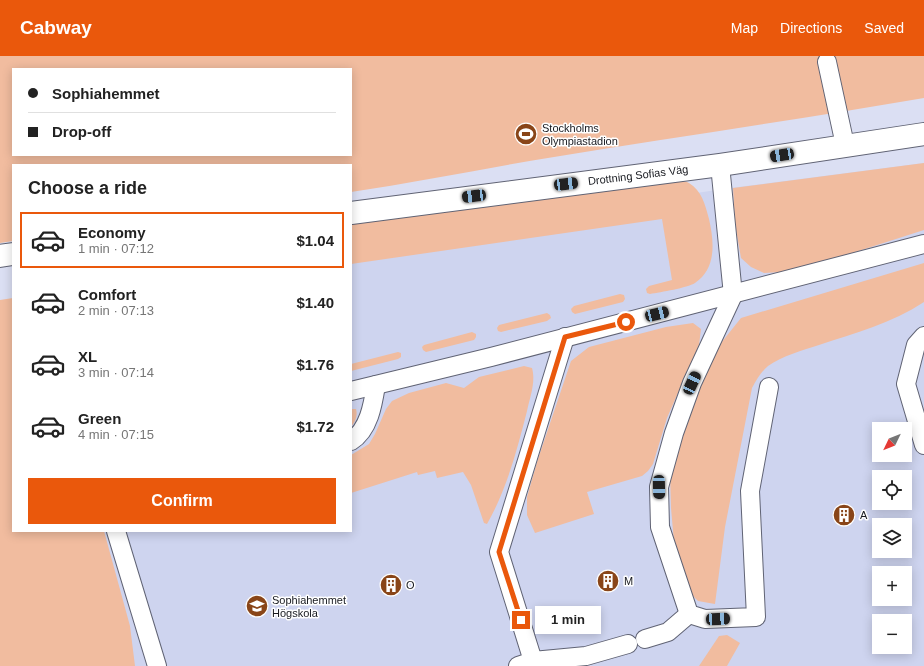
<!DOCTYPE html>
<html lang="en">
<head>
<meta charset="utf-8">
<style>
  body { margin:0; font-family:Helvetica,sans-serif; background:#f6f6f6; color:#222; height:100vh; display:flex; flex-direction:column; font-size:15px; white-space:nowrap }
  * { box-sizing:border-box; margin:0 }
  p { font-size:13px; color:#767676 }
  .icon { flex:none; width:22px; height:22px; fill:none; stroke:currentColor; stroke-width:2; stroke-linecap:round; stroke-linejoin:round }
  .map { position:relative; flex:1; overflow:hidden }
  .panel { position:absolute; left:12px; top:108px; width:340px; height:368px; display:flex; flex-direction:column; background:#fff; border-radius:0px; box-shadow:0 2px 10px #0003 }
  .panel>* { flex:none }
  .top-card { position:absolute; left:12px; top:12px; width:340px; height:88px; border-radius:0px; box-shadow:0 2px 10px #0003; display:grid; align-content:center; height:88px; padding:0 16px; background:#fff }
  .needle { width:26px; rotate:227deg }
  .controls { position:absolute; left:872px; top:366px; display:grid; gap:8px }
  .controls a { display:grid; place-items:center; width:40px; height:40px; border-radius:0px; background:#fff; box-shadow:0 2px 10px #0003; font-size:20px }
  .end { position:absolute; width:18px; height:18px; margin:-9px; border:5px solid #ea580c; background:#fff; box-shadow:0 0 0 2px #fff }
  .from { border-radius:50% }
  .bubble { position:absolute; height:28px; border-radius:0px; background:#fff; box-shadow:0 2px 10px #0003; font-size:13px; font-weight:700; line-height:28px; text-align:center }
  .car { position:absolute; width:12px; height:24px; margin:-12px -6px; border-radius:5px; box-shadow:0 0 3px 1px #0007; background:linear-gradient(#222 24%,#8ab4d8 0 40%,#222 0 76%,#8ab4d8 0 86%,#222 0) }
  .top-card b { display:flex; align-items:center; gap:14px; height:38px; font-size:15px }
  .top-card b+b { border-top:1px solid #e0e0e0 }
  .top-card i { width:10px; height:10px; background:#222 }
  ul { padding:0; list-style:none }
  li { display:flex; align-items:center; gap:12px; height:56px; margin:0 8px 6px; padding:0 8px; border:2px solid transparent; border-radius:0px }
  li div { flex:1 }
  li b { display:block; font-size:15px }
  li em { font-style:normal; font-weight:700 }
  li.selected { border-color:#ea580c }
  li>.icon { width:36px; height:36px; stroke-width:1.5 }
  h2 { padding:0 16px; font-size:18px; line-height:48px }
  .action { display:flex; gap:8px; margin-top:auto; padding:8px 16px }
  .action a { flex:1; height:46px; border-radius:0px; background:#ea580c; color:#fff; font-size:16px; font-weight:700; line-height:46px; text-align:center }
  header { display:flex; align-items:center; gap:24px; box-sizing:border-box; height:56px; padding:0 20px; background:#ea580c; color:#fff }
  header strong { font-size:19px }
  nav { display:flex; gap:22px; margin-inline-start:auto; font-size:14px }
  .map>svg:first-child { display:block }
  .built { fill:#ced4ef; fill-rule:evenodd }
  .green { fill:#f1bc9f; fill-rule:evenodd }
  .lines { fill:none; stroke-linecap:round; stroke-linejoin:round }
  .lane-casing { stroke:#606374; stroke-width:20 }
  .street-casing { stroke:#606374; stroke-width:24 }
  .lane { stroke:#fff; stroke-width:18 }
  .street { stroke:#fff; stroke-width:22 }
  .route { stroke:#ea580c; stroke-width:5 }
  .labels { text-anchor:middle; stroke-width:3; stroke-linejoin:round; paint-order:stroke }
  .poi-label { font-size:11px; fill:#17191f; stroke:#fff; text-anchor:start }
  .street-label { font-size:11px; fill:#17191f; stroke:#fff }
</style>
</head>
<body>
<header>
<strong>Cabway</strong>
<nav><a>Map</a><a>Directions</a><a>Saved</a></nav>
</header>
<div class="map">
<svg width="924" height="610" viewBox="0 0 924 610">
  <rect width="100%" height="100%" fill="#dbdff3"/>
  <path class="built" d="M924,107V610H0L13,475H351V189L723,133ZM879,373H905V399H879ZM879,421H905V447H879ZM879,469H905V495H879ZM879,517H905V543H879ZM879,565H905V591H879Z"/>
  <g class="green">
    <path d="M0,0H924V42C801,63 677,81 554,101C486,112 419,126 351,136V109H13V185L0,187ZM13,13H351V99H13Z"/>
    <path d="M924,107V174L846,199L781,216L764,217L751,211L741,202L735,168L733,132Z"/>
    <path d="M671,124C676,125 684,124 689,127C702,135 705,148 709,163C714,185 717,212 695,227C687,232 661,236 650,238L647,237L646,233L649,230L672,224L662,163L351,208V168Z"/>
    <path d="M924,207V246C892,267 855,277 819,289C803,294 782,300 768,310C761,316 757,323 752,332L725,471L715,548L698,545L690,537L674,486L671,452L670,419L682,379L702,324L721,287L741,262Z"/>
    <path d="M620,238L624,239L625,243L623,246L575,258L572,256L571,253L574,250Z"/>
    <path d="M13,242V475H104L130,570L135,610H0V244Z"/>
    <path d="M547,257L550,259L551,262L547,265L501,276L498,275L497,272L499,269Z"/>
    <path d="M693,267L701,273L699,289L667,362L653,408L648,415L642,420L587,436L594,458L535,477L527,459V441L537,406L571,305L589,291L666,271Z"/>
    <path d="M472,276L476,278V281L474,284L426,296L423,294L422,291L424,289Z"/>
    <path d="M398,296L401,297V301L398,303L351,315V308Z"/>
    <path d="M524,310L532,312C536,326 530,341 527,355C517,394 507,433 487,468L484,467L471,429L463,416L437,422L435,415L418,419L417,416L351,437V399L369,388L375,378L386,353L392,345L409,337L446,327L464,332L479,321Z"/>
    <path d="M351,353H356C358,360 355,366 351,371Z"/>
    <path d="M727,579L740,587L727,610H699L719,580Z"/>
  </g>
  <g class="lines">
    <g class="lane-casing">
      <g id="lane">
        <path d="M827,6L845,89"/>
        <path d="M720,109L733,239L692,327L674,377L659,431L660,471L689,558L705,563L756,561L750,435L769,331"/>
        <path d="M924,280L916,289L906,328L924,389"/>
        <path d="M565,281L499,496L533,605L586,600L628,588"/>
        <path d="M351,335L491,301L924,188"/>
        <path d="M351,385C369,374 373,348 376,329"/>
        <path d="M116,475L157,610"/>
        <path d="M645,583L668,576L689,558"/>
        <path d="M518,610L533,605"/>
      </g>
    </g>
    <g class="street-casing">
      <g id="street">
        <path d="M351,157L720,109L924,78"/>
        <path d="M0,200L13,198"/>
      </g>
    </g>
    <use href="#lane" class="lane"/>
    <use href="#street" class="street"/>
  </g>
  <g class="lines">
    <path class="route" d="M521,564L499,496L565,281L626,266"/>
  </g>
  <defs>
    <g id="stadium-disc" transform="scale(1.15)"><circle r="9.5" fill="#894518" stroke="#fff"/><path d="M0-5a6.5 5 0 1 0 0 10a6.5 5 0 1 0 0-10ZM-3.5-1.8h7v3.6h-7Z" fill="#fff"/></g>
    <g id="building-disc" transform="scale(1.15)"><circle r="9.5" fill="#894518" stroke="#fff"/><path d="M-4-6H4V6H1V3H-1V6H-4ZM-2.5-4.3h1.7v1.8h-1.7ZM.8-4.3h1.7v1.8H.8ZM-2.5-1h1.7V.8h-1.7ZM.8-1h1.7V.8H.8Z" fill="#fff"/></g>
    <g id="university-disc" transform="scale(1.15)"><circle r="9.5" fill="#894518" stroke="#fff"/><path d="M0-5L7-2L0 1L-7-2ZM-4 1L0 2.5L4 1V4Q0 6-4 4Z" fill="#fff"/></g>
  </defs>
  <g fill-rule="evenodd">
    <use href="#stadium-disc" x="526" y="78"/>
    <use href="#building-disc" x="844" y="459"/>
    <use href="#building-disc" x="608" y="525"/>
    <use href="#building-disc" x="391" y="529"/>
    <use href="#university-disc" x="257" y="550"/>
  </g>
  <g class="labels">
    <g class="poi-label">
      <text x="542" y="76">Stockholms<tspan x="542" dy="13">Olympiastadion</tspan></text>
      <text x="860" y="463">A</text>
      <text x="624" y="529">M</text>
      <text x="406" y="533">O</text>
      <text x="272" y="548">Sophiahemmet<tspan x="272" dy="13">Högskola</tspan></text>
    </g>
    <g class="street-label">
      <text transform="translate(638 119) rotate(-7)" y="4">Drottning Sofias Väg</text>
    </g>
  </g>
</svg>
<div class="controls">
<a><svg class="needle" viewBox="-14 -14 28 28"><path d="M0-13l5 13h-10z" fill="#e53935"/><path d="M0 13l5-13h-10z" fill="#767676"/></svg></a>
<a><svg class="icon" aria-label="locate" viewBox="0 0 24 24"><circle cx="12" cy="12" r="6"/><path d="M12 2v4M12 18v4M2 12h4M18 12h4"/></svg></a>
<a><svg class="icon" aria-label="layers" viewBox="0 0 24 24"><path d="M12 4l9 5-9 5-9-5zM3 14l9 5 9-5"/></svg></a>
<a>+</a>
<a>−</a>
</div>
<i class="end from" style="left:626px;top:266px"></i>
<i class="end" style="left:521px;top:564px"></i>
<div class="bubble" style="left:535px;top:550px;width:66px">1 min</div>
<i class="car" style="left:782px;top:99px;rotate:261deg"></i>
<i class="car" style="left:566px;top:128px;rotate:83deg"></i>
<i class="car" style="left:474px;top:140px;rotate:263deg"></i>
<i class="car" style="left:657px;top:258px;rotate:76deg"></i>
<i class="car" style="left:692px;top:327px;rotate:25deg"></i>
<i class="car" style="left:659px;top:431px;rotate:179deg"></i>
<i class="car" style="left:718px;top:563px;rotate:87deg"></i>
<div class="top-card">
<b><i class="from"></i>Sophiahemmet</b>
<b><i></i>Drop-off</b>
</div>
<section class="panel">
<h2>Choose a ride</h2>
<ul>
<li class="selected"><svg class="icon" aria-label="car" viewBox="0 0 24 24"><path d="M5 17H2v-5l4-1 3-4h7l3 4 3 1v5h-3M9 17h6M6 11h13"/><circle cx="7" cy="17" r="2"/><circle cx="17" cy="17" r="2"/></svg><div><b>Economy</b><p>1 min · 07:12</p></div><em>$1.04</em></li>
<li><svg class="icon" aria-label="car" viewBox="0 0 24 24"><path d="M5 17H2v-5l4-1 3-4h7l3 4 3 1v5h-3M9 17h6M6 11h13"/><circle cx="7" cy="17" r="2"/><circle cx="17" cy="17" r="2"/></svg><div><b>Comfort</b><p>2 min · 07:13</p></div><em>$1.40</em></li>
<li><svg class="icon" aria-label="car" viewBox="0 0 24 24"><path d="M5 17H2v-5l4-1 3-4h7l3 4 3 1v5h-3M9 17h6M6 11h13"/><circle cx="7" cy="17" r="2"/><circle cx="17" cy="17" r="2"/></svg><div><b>XL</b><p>3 min · 07:14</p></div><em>$1.76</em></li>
<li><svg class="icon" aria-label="car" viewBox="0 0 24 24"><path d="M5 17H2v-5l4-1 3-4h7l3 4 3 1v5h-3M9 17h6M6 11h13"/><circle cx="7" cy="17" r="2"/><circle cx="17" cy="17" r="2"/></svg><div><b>Green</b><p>4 min · 07:15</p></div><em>$1.72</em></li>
</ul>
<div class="action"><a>Confirm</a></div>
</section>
</div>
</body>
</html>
